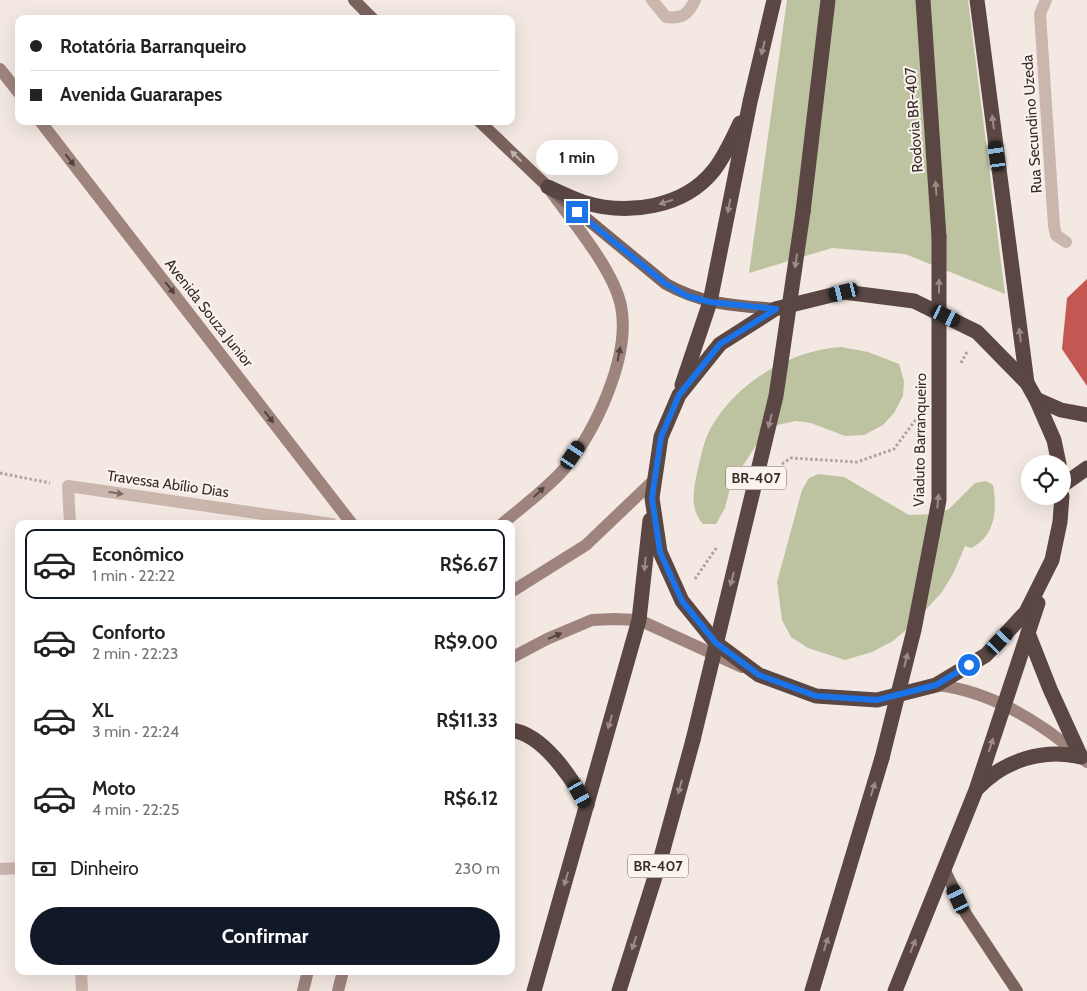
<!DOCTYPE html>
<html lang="pt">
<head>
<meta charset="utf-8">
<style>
  body { margin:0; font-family:Cabin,sans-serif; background:#f6f6f6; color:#222; height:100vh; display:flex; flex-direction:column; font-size:19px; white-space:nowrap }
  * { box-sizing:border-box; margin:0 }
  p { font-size:16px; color:#767676 }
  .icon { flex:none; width:28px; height:28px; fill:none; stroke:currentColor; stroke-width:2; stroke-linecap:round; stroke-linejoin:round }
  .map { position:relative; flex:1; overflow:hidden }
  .details { position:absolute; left:15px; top:520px; width:500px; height:455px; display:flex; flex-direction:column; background:#fff; border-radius:10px; box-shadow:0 5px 20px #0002 }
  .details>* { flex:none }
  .top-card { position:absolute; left:15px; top:15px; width:500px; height:110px; border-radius:10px; box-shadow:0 5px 20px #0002; display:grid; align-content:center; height:110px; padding:0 15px; background:#fff }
  .buttons { position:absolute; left:1021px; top:455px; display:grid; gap:10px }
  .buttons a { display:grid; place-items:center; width:50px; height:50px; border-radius:50%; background:#fff; box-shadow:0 5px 20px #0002; font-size:25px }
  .end { position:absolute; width:22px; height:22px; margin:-11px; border:6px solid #1a73e8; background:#fff; box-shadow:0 0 0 2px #fff }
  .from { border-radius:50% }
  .bubble { position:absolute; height:35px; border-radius:18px; background:#fff; box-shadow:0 5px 20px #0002; font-size:16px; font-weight:800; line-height:35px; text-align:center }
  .car { position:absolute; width:15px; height:30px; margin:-15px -8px; border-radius:6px; box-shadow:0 0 4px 1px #0007; background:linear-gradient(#222 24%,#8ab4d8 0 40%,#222 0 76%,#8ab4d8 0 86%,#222 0) }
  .top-card b { display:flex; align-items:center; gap:18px; height:48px; font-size:19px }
  .top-card b+b { border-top:1px solid #e0e0e0 }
  .top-card i { width:12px; height:12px; background:#222 }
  ul { padding:9px 0 0; list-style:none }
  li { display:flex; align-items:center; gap:15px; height:70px; margin:0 10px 8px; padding:0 5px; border:2px solid transparent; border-radius:10px }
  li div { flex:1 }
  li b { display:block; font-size:19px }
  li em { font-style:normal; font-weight:800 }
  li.current { border-color:#111827 }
  li>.icon { width:45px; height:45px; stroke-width:1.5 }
  .pay { display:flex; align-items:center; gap:12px; height:55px; padding:0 15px; font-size:19px }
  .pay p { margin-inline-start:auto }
  .primary-button { display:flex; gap:10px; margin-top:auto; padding:10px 15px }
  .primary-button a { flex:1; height:58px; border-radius:30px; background:#111827; color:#fff; font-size:20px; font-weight:800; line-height:58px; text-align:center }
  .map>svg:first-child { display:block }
  .green { fill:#bdc2a1 }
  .building { fill:#c25851 }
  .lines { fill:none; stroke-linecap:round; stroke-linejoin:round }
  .path { stroke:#b79f97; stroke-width:3; stroke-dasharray:2.5 2.5; stroke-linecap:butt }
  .street { stroke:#cbb6ad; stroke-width:12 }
  .secondary { stroke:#9f847e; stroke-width:12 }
  .primary { stroke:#7b625d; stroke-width:12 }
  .highway { stroke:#5a4643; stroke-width:15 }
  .highway-bridge { stroke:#5a4643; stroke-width:15 }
  .oneway { fill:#9a8b87 }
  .oneway2 { fill:#c1b2ad }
  .oneway3 { fill:#534340 }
  .oneway4 { fill:#7b6b66 }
  .route { stroke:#1a73e8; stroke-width:6 }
  .labels { text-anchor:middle; stroke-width:4; stroke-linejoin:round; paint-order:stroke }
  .shield { fill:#faf3ee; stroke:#746866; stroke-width:1 }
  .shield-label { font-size:14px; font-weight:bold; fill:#3a2d2c }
  .street-label { font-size:15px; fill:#3a2d2c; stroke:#faf3ee }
</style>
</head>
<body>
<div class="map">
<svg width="1087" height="991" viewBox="0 0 1087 991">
  <rect width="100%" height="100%" fill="#f3e8e2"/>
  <g class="green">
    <path d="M787,0H968L1005,294L905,254L832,248L749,273Z"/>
    <path d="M841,347L868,352L899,364L904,381L903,396L894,413L883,425L864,435L845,436L811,423L796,421L777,425L764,433L731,484L725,508L716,524H703C690,509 693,492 697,473C700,461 702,448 707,436C729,387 788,350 841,347Z"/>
    <path d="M818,474L844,477L909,515L934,514L949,509L975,483L986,481L993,485C997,509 996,536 971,548L965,546L954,572L942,592L913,624L893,641L872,652L845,660L808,648L791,637L782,620L777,582L802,490L809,478Z"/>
  </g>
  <path class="building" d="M1087,279V386L1062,349L1067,298Z"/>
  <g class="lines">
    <g class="path">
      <path d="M961,363L968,350"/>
      <path d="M782,464L791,458L857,462L894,449L917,418"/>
      <path d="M0,473L50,483"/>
      <path d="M695,579L717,547"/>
    </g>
    <g class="street">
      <path d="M652,0L666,17C682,19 688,15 695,0"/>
      <path d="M1046,0L1040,14L1054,226L1056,235L1066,242"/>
      <path d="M70,524L68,486L332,524"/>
      <path d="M0,869L19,868"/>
      <path d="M81,971L82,991"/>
    </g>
    <g class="secondary">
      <path d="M0,69L19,93"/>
      <path d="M40,121L352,524"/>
      <path d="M502,524C523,506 547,489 565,468C596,430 631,356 621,306C614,271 574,223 552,193"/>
      <path d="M511,592L586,545L653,481"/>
      <path d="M511,658L547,639L592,620L614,619L639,620L742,667"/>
      <path d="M936,685C993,691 1045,725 1087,762"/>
      <path d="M303,991L308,971"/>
      <path d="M338,991L343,971"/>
    </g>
    <g class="primary">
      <path d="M354,0L373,19"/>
      <path d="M479,121L548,187L666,284C704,305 734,305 775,309"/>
      <path d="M944,869L966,914L1017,991"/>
    </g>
    <g class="highway">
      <path d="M923,0L939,237"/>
      <path d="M977,0L1027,383"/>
      <path d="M548,187C559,192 571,198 583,202C627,216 684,208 714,170C725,156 732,140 740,123"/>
      <path d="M803,212L828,0"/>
      <path d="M682,385L710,302L750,102L774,0"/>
      <path d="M1036,399L1061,410L1087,415"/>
      <path d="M1059,464L1054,440L1036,399L1027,383L977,332L914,301L844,292L775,309L720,344L679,395L661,437L652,498L660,552L682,601L716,643L759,675L816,696L877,700L936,685L986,655L1026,612L1052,560L1060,522L1062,496"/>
      <path d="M1063,485L1087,468"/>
      <path d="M1028,633L1050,689L1081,757"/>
      <path d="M511,730C544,734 572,779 587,805"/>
      <path d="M978,788C1004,760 1044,748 1081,757"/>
      <path d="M534,991L639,620L650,520"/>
      <path d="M619,991L660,861L693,740"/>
      <path d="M812,991L882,758"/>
      <path d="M895,991L976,790L1038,603"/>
    </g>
    <g class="highway-bridge">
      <path d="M693,740L776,396L803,212"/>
      <path d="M882,758L914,630L939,500V237"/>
    </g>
  </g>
  <defs><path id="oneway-solid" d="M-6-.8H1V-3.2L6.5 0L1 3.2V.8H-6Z" transform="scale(1.25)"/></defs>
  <g class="oneway">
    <use href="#oneway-solid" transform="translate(763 48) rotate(104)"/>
    <use href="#oneway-solid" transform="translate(993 122) rotate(-97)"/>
    <use href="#oneway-solid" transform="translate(936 188) rotate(-94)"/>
    <use href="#oneway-solid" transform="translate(666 202) rotate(162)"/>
    <use href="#oneway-solid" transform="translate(729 206) rotate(101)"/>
    <use href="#oneway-solid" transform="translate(796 261) rotate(98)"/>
    <use href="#oneway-solid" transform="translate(939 286) rotate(-90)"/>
    <use href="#oneway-solid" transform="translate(1020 335) rotate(-97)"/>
    <use href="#oneway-solid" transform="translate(770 421) rotate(104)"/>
    <use href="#oneway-solid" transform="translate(938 501) rotate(-84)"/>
    <use href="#oneway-solid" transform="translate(645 564) rotate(96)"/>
    <use href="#oneway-solid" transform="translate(732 579) rotate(104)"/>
    <use href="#oneway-solid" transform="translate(906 660) rotate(-76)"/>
    <use href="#oneway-solid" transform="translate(610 722) rotate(106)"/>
    <use href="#oneway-solid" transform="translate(991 745) rotate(-72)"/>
    <use href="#oneway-solid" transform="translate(680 787) rotate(105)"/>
    <use href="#oneway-solid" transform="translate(873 789) rotate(-73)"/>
    <use href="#oneway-solid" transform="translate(566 879) rotate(106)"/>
    <use href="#oneway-solid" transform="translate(634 943) rotate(108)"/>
    <use href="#oneway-solid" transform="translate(826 944) rotate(-73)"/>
    <use href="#oneway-solid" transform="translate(913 946) rotate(-68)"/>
  </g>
  <use class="oneway2" href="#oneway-solid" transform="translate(516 156) rotate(-136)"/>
  <g class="oneway3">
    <use href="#oneway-solid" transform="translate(70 160) rotate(52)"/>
    <use href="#oneway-solid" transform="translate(170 288) rotate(52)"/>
    <use href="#oneway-solid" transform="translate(619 354) rotate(-79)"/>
    <use href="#oneway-solid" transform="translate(269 417) rotate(52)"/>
    <use href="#oneway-solid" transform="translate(539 492) rotate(-43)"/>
    <use href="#oneway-solid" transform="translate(555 636) rotate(-23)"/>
  </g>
  <use class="oneway4" href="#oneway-solid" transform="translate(116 493) rotate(8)"/>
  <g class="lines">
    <path class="route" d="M577,212L666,284L687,296L710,302L776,309L720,344L679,395L661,437L652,498L660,552L682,601L716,643L759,675L816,696L877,700L936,685L969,665"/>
  </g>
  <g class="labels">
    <g class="shield">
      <rect x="726" y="466.5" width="60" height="23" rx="4"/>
      <rect x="628" y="854.5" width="60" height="23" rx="4"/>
    </g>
    <g class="shield-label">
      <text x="756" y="483">BR-407</text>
      <text x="658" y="871">BR-407</text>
    </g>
    <g class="street-label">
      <text transform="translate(914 120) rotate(-94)" y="5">Rodovia BR-407</text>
      <text transform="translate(1032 124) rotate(-94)" y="5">Rua Secundino Uzeda</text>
      <text transform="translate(209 313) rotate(52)" y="5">Avenida Souza Junior</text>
      <text transform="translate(920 440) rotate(-89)" y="5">Viaduto Barranqueiro</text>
      <text transform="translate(168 484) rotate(8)" y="5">Travessa Abílio Dias</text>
    </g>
  </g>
</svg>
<div class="buttons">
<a><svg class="icon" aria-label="locate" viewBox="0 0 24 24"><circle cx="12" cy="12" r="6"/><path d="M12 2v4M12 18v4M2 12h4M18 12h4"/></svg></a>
</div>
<i class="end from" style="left:969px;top:665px"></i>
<i class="end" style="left:577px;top:212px"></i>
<div class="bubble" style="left:536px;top:140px;width:82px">1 min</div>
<i class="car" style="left:997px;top:156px;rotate:352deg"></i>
<i class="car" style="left:844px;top:292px;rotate:256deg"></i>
<i class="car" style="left:946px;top:316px;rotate:116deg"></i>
<i class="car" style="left:573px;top:455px;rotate:34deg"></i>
<i class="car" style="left:1000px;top:641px;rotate:43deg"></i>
<i class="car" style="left:580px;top:794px;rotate:151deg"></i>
<i class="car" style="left:958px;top:899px;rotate:335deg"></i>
<div class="top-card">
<b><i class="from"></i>Rotatória Barranqueiro</b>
<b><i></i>Avenida Guararapes</b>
</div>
<section class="details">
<ul>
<li class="current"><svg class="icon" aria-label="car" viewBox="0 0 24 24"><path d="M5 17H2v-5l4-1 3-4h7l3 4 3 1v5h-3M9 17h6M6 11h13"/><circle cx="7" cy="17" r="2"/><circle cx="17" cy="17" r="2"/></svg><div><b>Econômico</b><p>1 min · 22:22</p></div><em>R$6.67</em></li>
<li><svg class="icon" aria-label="car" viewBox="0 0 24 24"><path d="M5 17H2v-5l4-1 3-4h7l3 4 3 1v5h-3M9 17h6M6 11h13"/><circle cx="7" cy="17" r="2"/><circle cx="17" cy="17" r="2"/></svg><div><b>Conforto</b><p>2 min · 22:23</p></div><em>R$9.00</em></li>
<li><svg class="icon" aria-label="car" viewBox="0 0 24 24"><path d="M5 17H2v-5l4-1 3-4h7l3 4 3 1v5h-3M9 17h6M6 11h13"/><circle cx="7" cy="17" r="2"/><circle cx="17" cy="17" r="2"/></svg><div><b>XL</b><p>3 min · 22:24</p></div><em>R$11.33</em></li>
<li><svg class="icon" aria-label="car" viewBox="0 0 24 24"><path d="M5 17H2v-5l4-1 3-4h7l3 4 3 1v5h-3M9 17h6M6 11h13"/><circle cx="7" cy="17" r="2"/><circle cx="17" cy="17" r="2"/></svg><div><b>Moto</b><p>4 min · 22:25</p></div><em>R$6.12</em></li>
</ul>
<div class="pay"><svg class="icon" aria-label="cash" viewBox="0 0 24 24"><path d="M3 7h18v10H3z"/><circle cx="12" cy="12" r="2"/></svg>Dinheiro<p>230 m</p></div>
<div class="primary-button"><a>Confirmar</a></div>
</section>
</div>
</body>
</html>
